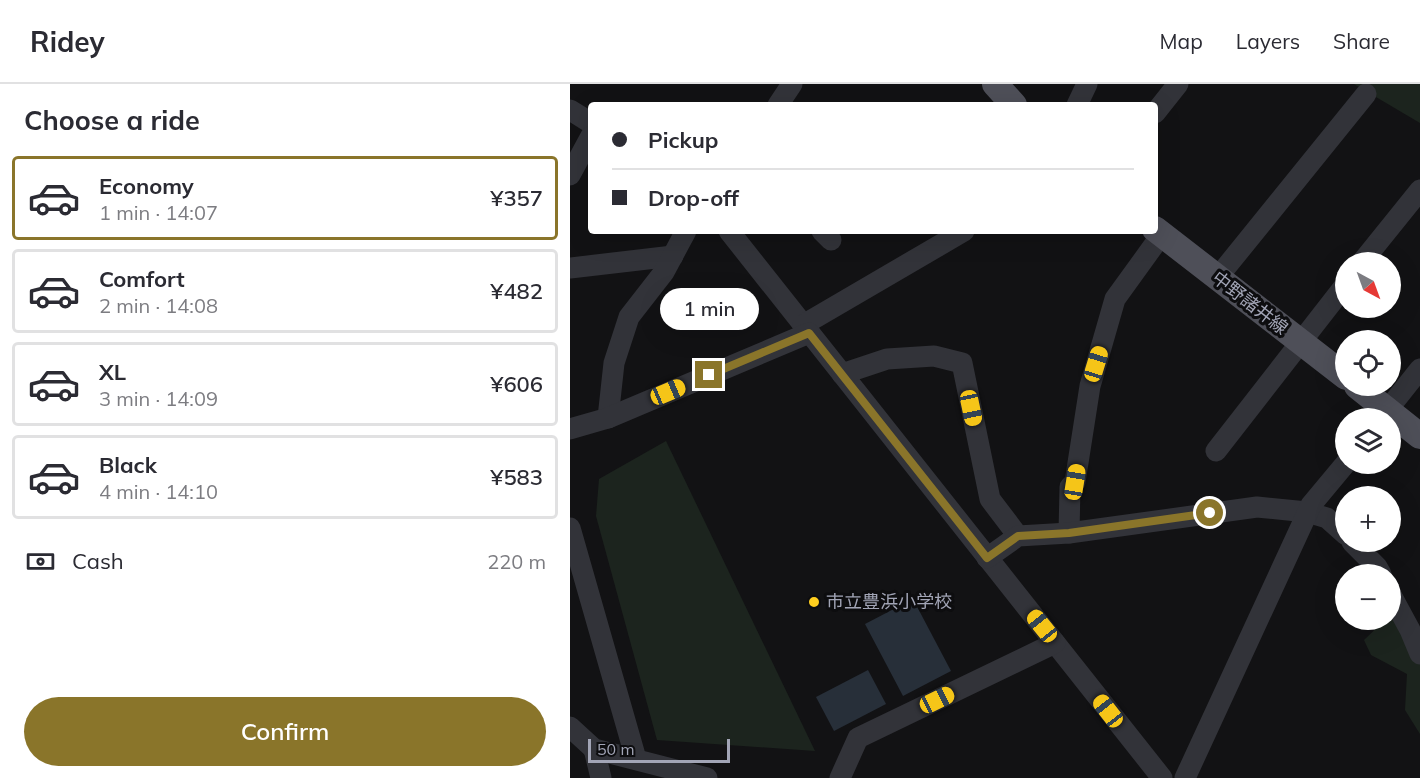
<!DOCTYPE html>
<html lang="en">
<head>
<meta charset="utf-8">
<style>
  body { margin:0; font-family:Mulish,"Noto Sans JP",sans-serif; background:#f2f2f3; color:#2b2b33; height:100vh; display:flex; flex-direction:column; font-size:22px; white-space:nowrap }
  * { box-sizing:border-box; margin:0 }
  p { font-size:20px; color:#7c7c81 }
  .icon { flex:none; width:33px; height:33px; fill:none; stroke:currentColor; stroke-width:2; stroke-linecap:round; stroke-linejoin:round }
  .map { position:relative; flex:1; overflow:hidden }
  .drawer { display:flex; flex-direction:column; background:#fff; width:570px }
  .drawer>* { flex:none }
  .top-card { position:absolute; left:18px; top:18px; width:570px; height:132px; border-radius:6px; box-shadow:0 6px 24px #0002; display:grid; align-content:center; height:132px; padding:0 24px; background:#fff }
  .needle { width:39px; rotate:139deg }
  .buttons { position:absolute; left:765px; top:168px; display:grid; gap:12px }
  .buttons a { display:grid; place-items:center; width:66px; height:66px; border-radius:50%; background:#fff; box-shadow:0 6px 24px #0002; font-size:30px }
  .scale { position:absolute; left:18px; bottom:15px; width:142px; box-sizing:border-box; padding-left:6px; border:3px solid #a2a5b6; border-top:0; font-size:16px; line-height:21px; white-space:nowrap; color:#a2a5b6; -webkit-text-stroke:4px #0d0d0f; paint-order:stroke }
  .end { position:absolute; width:27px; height:27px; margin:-14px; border:8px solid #8a752a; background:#fff; box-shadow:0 0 0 3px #fff }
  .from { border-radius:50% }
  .bubble { position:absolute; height:42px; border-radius:21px; background:#fff; box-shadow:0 6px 24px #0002; font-size:20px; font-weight:600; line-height:42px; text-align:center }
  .car { position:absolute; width:18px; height:36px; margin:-18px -9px; border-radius:8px; box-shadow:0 0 4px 2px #0007; background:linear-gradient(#f5c518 24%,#345 0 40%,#f5c518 0 76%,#345 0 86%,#f5c518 0) }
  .top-card b { display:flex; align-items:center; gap:21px; height:57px; font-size:22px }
  .top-card b+b { border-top:2px solid #e1e1e2 }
  .top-card i { width:15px; height:15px; background:#2b2b33 }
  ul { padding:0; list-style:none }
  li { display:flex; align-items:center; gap:18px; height:84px; margin:0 12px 9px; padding:0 12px; border:3px solid #e1e1e2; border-radius:6px }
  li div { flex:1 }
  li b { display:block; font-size:22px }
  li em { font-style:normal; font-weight:600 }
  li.active { border-color:#8a752a }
  li>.icon { width:54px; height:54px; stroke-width:1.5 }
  h2 { padding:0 24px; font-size:27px; line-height:72px }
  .pay { display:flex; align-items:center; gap:15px; height:66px; padding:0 24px; font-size:22px }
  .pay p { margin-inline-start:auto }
  .button { display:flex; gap:12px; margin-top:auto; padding:12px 24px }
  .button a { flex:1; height:69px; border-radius:36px; background:#8a752a; color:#fff; font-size:24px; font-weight:600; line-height:69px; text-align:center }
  header { display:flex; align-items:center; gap:36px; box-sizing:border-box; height:84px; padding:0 30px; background:#fff; border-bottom:2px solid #e1e1e2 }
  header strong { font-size:28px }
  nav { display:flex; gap:33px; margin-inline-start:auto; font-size:21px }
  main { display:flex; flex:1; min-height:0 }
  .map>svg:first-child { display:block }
  .green { fill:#1c241e }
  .water { fill:#272f39 }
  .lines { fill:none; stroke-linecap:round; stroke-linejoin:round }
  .minor { stroke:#323339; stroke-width:21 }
  .major { stroke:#4e4f58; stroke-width:26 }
  .route { stroke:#8a752a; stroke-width:8 }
  .poi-dot { fill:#ffcf1f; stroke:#0d0d0f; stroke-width:2 }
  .labels { text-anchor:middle; stroke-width:6; stroke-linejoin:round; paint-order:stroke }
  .street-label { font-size:18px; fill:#a2a5b6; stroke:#0d0d0f }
  .poi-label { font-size:18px; fill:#a2a5b6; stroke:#0d0d0f; text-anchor:start }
</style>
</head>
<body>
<header>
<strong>Ridey</strong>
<nav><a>Map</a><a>Layers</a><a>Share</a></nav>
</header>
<main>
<section class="drawer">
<h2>Choose a ride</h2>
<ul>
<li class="active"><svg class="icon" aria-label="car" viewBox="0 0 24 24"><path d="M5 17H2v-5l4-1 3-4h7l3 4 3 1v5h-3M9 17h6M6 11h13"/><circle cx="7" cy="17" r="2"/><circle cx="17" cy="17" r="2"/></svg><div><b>Economy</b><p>1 min · 14:07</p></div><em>¥357</em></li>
<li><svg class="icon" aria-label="car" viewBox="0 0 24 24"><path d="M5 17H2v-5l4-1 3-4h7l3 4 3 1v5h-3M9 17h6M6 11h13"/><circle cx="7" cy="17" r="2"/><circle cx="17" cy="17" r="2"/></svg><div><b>Comfort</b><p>2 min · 14:08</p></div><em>¥482</em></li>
<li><svg class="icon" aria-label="car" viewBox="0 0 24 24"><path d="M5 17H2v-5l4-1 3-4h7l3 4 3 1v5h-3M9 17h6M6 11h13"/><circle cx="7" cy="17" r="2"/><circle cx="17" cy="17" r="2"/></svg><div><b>XL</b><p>3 min · 14:09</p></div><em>¥606</em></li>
<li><svg class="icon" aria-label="car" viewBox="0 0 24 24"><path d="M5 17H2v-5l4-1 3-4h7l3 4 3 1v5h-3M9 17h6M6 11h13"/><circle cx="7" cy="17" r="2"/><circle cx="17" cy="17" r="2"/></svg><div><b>Black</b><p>4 min · 14:10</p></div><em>¥583</em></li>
</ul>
<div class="pay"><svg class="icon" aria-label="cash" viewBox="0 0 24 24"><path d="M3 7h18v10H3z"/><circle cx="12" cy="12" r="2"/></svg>Cash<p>220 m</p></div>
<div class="button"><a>Confirm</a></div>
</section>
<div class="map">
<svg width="850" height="694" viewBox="0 0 850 694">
  <rect width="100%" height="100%" fill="#121214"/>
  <g class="green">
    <path d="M784,0H850V39Z"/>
    <path d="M96,357L245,667L87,656L26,432L29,395Z"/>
    <path d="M821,532L840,546L850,570V650L835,626L837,590L801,571L794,556L815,536H820Z"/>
  </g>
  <g class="water">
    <path d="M343,515L381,587L333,612L295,540Z"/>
    <path d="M298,586L316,620L264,647L246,613Z"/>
  </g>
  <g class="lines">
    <g class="minor">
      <path d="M208,21L222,0"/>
      <path d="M507,21L517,0"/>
      <path d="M0,26L21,39"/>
      <path d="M585,29L608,0"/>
      <path d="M0,91L21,52"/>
      <path d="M159,147L592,694"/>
      <path d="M252,147L261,156"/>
      <path d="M792,178L850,106"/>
      <path d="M0,184L103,172"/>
      <path d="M648,193L796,10"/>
      <path d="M233,241L394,147"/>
      <path d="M272,290L317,275L364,272L392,279L420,415L448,452"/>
      <path d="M38,334L44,279L59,233L94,188L116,147"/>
      <path d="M811,334L850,285"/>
      <path d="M0,345L38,334L239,249"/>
      <path d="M646,367L776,200"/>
      <path d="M0,444L66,675"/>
      <path d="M499,449L500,403L505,398L520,302L545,215L592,150"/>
      <path d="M782,458L807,483L811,490"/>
      <path d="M417,474L448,452L499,449L687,423L737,428L757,434L776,451"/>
      <path d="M820,509L840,546L850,570"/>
      <path d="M0,643L24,665L137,694"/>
      <path d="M24,665L31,694"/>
      <path d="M270,694L288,654L485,559"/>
      <path d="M615,694L741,421L776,379"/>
    </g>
    <g class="major">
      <path d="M425,0L444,21"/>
      <path d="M585,145L776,293"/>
      <path d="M787,302L850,352"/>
    </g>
  </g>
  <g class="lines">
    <path class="route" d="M139,291L239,249L417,474L448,452L499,449L640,429"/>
  </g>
  <circle class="poi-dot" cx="244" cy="518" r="6"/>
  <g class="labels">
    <g class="street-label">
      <text transform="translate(680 219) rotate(38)" y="6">中野諸井線</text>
    </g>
    <g class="poi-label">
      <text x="256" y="524">市立豊浜小学校</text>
    </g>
  </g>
</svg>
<div class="buttons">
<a><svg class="needle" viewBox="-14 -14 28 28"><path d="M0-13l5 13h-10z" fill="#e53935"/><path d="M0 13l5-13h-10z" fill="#7c7c81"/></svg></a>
<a><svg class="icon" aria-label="locate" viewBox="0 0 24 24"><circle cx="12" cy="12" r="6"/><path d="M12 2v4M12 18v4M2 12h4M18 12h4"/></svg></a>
<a><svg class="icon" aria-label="layers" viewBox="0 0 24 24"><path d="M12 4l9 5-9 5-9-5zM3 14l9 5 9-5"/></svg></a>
<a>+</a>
<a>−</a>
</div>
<div class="scale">50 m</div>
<i class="end from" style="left:640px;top:429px"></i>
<i class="end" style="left:139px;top:291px"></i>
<div class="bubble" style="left:90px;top:204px;width:99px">1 min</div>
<i class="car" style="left:526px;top:280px;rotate:17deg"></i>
<i class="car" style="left:98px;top:308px;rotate:67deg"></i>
<i class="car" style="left:401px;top:324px;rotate:168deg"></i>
<i class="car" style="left:505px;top:398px;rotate:9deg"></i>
<i class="car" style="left:472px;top:542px;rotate:321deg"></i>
<i class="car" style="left:367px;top:616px;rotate:64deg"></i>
<i class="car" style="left:538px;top:627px;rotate:322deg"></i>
<div class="top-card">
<b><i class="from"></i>Pickup</b>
<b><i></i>Drop-off</b>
</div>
</div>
</main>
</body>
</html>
